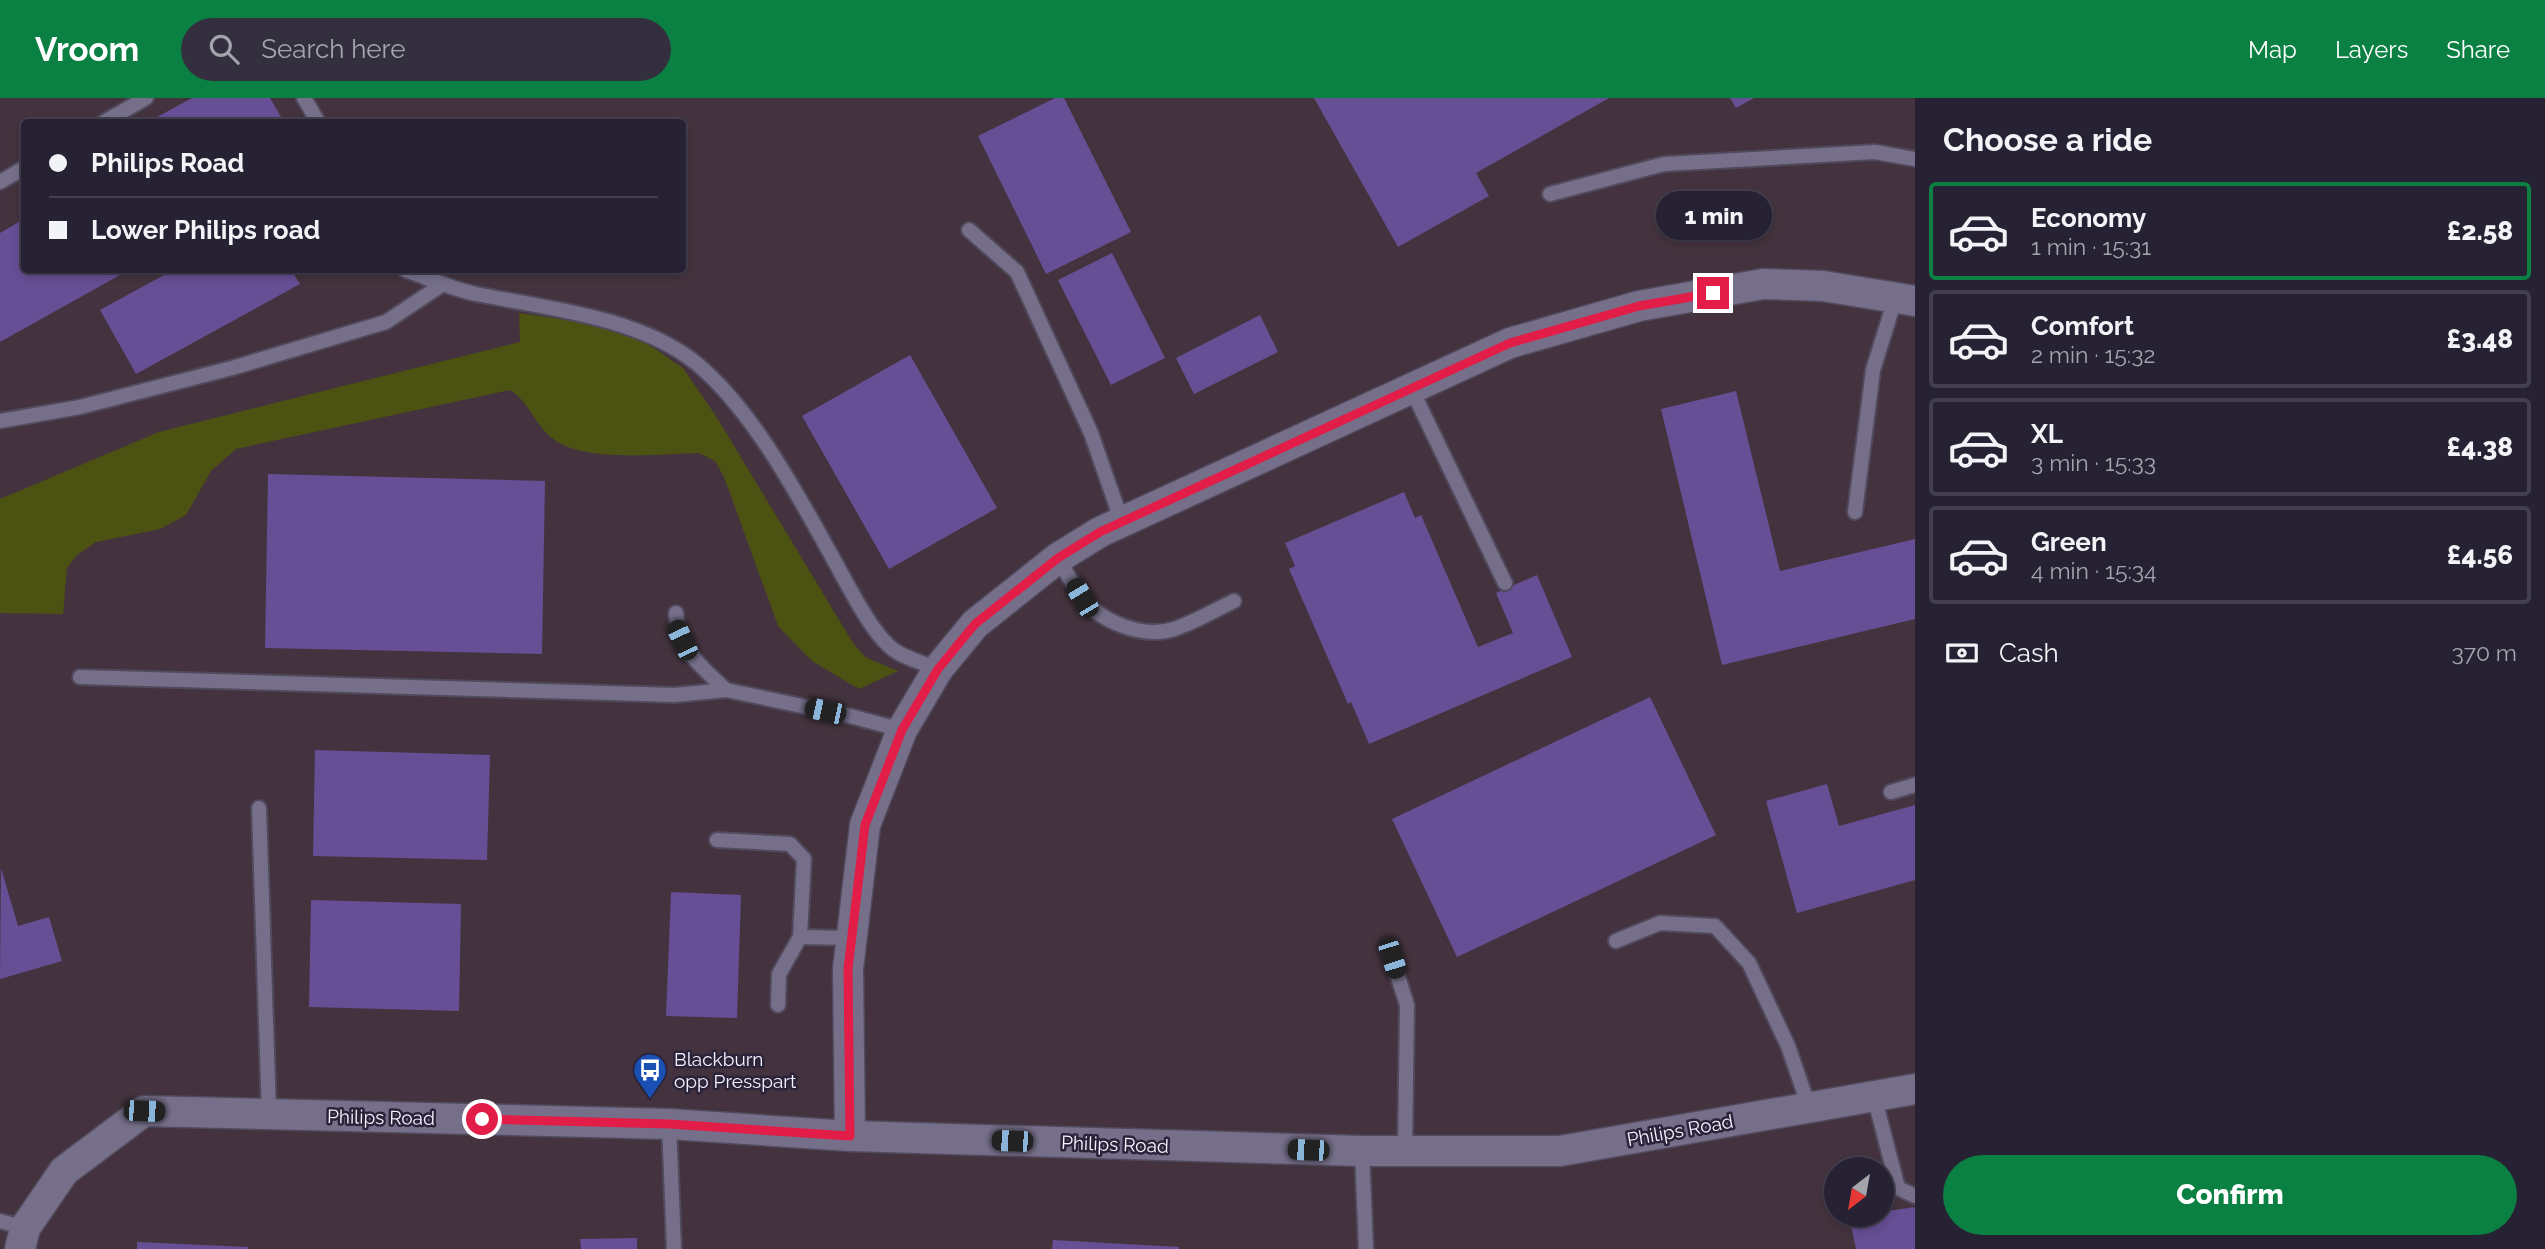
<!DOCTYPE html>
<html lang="en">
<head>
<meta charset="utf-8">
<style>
  body { margin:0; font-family:Raleway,sans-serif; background:#332f3f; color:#f1f3f6; height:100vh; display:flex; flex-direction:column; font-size:26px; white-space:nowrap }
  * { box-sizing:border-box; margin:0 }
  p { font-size:23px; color:#a4a4ac }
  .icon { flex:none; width:38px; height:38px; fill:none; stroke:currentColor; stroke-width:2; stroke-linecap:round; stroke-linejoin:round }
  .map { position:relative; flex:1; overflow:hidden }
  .details { display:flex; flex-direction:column; background:#272233; width:630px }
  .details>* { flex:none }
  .guide { position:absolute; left:21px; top:21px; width:665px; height:154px; border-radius:7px; box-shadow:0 4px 10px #0003,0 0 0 2px #433f4e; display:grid; align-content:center; height:154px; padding:0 28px; background:#272233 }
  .needle { width:46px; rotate:211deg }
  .buttons { position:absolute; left:1824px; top:1059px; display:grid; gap:14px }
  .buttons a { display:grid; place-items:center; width:70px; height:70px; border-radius:50%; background:#272233; box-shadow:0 4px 10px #0003,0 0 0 2px #433f4e; font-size:35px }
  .end { position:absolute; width:32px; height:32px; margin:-16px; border:9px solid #e11d48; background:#fff; box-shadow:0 0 0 4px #fff }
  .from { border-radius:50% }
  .bubble { position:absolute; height:49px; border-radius:24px; background:#272233; box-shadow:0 4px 10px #0003,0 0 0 2px #433f4e; font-size:23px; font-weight:800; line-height:49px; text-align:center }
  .car { position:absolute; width:21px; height:42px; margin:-21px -10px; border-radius:9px; box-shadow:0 0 5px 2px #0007; background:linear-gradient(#222 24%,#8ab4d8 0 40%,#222 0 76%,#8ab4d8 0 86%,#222 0) }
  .guide b { display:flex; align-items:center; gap:24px; height:66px; font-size:26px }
  .guide b+b { border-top:2px solid #433f4e }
  .guide i { width:18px; height:18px; background:#f1f3f6 }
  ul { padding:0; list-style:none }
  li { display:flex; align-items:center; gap:21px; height:98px; margin:0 14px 10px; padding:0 14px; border:4px solid #433f4e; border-radius:7px }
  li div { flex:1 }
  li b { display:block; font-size:26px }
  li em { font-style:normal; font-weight:800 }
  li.selected { border-color:#0b8043 }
  li>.icon { width:63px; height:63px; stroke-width:1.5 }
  h2 { padding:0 28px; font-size:32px; line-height:84px }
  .pay { display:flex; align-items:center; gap:18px; height:77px; padding:0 28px; font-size:26px }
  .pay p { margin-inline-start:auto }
  .action { display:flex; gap:14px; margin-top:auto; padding:14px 28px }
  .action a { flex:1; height:80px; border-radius:42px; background:#0b8043; color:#fff; font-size:28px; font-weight:800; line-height:80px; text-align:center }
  header { display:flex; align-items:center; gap:42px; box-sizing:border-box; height:98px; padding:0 35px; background:#0b8043; color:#fff }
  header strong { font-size:33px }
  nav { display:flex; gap:38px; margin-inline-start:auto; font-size:24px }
  .search { width:490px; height:63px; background:#332f3f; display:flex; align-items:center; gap:18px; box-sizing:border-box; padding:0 24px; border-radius:38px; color:#a4a4ac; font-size:26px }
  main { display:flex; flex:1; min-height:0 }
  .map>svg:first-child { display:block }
  .industrial { fill:#44333e; fill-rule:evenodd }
  .green { fill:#4b5212 }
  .building { fill:#664f95 }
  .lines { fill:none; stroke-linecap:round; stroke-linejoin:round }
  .lane-casing { stroke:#504a5d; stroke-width:18 }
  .street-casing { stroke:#504a5d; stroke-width:33 }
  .lane { stroke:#766f8a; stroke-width:14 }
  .street { stroke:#766f8a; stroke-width:30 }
  .route { stroke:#e11d48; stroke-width:9 }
  .labels { text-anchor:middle; stroke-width:5; stroke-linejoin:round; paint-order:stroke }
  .poi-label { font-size:19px; fill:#f5f2fe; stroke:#2a233a; text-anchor:start }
  .street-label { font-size:19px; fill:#f5f2fe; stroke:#2a233a }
</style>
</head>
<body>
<header>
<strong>Vroom</strong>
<div class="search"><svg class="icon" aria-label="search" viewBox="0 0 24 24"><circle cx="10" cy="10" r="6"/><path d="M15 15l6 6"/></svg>Search here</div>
<nav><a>Map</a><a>Layers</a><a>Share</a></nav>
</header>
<main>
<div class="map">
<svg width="1915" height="1151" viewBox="0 0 1915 1151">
  <rect width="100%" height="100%" fill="#342d44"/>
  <path class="industrial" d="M0,0H1915V1151H0ZM24,24H682V172H24ZM1836,1071H1881V1116H1836Z"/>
  <path class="green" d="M519,215L580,224L639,240L683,270L716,318L853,545L865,559L898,573L859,591L812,563L778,528L724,379L715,363L699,355C659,356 582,365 552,340C534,326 529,303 510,292L236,351L211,373L186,417L160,431L96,444L77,457L67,470L63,516L0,515V401L159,334L520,244Z"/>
  <g class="building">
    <path d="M192,0H270L284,24H148Z"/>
    <path d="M1055,0H1064L1131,134L1046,176L978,38Z"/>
    <path d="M1314,0H1609L1476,75L1489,98L1398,149Z"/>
    <path d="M1730,0H1754L1736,10Z"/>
    <path d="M24,121V172H129L0,244V135Z"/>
    <path d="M1112,155L1165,260L1111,287L1058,182Z"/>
    <path d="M173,172H291L300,186L136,276L100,212Z"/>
    <path d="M1260,217L1278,254L1194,296L1176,260Z"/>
    <path d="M910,257L997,410L889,471L802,318Z"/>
    <path d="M1736,293L1780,473L1915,441V521L1722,567L1661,311Z"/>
    <path d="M268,376L545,383L542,556L265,550Z"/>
    <path d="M1404,394L1415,420L1421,417L1478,549L1513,535L1496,495L1537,477L1572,559L1369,646L1351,604L1348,606L1289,471L1295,468L1285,445Z"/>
    <path d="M1650,599L1716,737L1457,859L1392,721Z"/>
    <path d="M315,652L490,657L487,762L313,758Z"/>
    <path d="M1827,686L1839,728L1915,707V782L1797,815L1766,703Z"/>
    <path d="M1,770L18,828L49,819L62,863L0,881Z"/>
    <path d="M671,794L741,797L737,920L666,918Z"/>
    <path d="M311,802L461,806L459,913L309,909Z"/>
    <path d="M1915,1109V1151H1856L1849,1119L1881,1116V1114Z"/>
    <path d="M637,1140V1151H581L580,1141Z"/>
    <path d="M1053,1142L1179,1149V1151H1052Z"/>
    <path d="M137,1144L248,1149V1151H137Z"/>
  </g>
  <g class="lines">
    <g class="lane-casing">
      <g id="lane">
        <path d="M304,0L318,24"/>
        <path d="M104,24L146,0"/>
        <path d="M0,84L24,70"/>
        <path d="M1550,96L1664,66L1875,54L1915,61"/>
        <path d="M969,132L1017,174L1091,335L1122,424"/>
        <path d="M405,172C428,180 452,191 476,196C546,210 639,219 696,265C753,312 799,399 835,464C849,489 872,536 894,552C906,561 924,565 938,571"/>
        <path d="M1411,290L1505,485"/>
        <path d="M0,323L80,309L232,270L386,224L443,186"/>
        <path d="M1855,414L1873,272L1896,198"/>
        <path d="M1058,460C1065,472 1072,486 1081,498C1100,524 1143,541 1174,531C1195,524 1215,512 1234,503"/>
        <path d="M676,515C676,550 703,570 726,592"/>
        <path d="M80,579L675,597L726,592L850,618L902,632"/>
        <path d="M1891,694L1915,687"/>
        <path d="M259,710L269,1016"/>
        <path d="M717,742L790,746L804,761L800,839L852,840"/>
        <path d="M1616,843L1660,825L1715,828L1749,865L1788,948L1809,1009"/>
        <path d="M1392,860L1407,907L1405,1053"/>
        <path d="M778,907L779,876L800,839"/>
        <path d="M1874,998L1898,1090L1915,1098"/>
        <path d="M669,1026L674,1151"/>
        <path d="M1362,1053L1366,1151"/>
        <path d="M0,1123L25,1130"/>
      </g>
    </g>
    <g class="street-casing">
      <g id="street">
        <path d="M850,1038L848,871L865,727L902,632L938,571L975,526L1058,460L1100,434L1510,245L1639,208L1763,186L1823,188L1915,203"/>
        <path d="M20,1151L25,1130L64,1073L144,1013L669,1026L850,1038L1362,1053H1560L1915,991"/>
      </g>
    </g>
    <use href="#lane" class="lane"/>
    <use href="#street" class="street"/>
  </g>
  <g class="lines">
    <path class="route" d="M482,1021L669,1026L850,1038L848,871L865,727L902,632L938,571L975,526L1058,460L1100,434L1510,245L1639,208L1713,195"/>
  </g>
  <defs>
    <g id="bus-pin" transform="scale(1.75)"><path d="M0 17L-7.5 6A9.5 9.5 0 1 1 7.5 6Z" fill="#1a4fb4" stroke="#2a233a"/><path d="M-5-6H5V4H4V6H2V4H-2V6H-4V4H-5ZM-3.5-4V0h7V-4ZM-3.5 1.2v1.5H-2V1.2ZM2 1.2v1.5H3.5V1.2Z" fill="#fff"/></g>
  </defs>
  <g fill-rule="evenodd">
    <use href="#bus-pin" x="650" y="972"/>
  </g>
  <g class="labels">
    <g class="poi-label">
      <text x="674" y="968">Blackburn<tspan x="674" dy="22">opp Presspart</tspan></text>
    </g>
    <g class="street-label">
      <text transform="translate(381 1019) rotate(1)" y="7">Philips Road</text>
      <text transform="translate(1680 1032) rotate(-10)" y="7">Philips Road</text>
      <text transform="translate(1115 1046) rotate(2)" y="7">Philips Road</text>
    </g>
  </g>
</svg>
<div class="buttons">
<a><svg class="needle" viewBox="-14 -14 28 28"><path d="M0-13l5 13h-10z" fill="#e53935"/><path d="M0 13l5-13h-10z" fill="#a4a4ac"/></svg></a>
</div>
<i class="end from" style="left:482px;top:1021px"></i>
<i class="end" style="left:1713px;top:195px"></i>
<div class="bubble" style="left:1656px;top:93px;width:116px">1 min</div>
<i class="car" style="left:1082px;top:500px;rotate:329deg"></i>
<i class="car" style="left:682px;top:542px;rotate:335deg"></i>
<i class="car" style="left:825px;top:613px;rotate:282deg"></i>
<i class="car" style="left:1392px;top:860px;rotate:162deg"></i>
<i class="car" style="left:144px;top:1013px;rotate:92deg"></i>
<i class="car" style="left:1012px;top:1043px;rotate:272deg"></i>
<i class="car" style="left:1308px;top:1052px;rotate:272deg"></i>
<div class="guide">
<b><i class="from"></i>Philips Road</b>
<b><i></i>Lower Philips road</b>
</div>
</div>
<section class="details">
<h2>Choose a ride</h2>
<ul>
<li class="selected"><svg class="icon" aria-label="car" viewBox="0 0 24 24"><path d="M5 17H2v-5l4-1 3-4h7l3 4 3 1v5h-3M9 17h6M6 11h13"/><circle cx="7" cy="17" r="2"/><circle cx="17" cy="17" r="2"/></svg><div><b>Economy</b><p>1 min · 15:31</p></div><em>£2.58</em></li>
<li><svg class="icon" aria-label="car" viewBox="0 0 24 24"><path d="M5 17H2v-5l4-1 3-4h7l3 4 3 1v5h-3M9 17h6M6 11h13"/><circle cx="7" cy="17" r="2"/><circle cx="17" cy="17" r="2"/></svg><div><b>Comfort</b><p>2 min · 15:32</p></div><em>£3.48</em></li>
<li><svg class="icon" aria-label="car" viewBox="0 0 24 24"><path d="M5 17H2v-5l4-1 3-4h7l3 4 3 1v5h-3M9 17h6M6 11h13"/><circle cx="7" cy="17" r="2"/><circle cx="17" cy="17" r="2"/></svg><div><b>XL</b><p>3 min · 15:33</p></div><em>£4.38</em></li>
<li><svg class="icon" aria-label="car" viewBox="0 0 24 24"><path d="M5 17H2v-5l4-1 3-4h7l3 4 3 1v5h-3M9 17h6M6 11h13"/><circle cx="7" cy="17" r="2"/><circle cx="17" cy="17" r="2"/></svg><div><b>Green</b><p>4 min · 15:34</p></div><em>£4.56</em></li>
</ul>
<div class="pay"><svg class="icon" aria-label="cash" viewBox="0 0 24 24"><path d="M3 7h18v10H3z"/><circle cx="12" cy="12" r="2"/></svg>Cash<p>370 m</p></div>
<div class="action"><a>Confirm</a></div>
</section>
</main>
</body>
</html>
